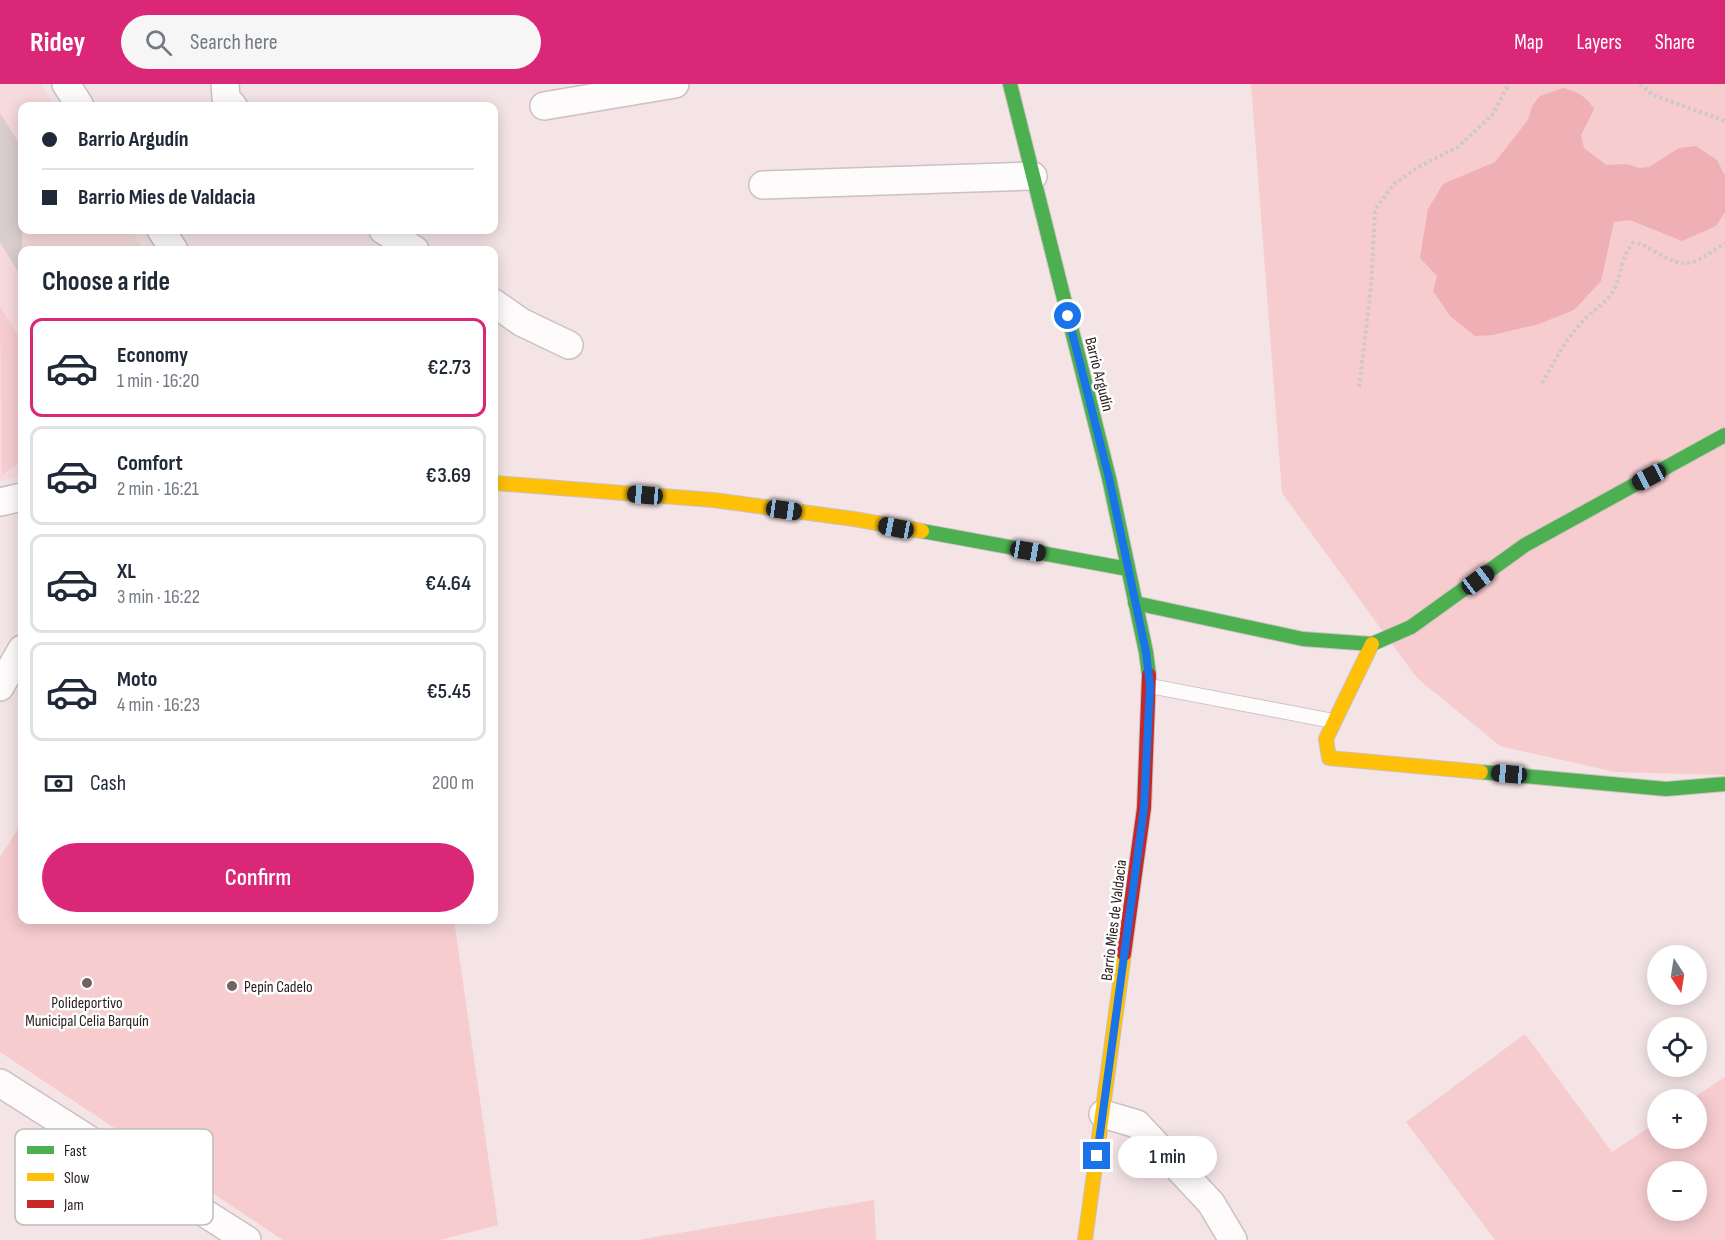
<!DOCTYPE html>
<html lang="en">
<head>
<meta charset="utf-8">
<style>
  body { margin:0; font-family:"Sofia Sans Condensed",sans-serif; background:#f6f6f7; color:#1f2937; height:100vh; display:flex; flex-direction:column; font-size:22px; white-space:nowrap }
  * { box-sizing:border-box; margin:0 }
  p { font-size:20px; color:#747a83 }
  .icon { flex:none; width:33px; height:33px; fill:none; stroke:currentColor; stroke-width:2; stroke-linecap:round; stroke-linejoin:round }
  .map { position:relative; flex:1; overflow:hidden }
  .drawer { position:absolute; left:18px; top:162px; width:480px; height:678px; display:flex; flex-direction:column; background:#fff; border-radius:12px; box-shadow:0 3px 15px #0003 }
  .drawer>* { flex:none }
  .hud { position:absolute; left:18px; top:18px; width:480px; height:132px; border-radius:12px; box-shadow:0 3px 15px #0003; display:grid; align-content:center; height:132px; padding:0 24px; background:#fff }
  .needle { width:39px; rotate:168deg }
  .tools { position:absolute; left:1647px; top:861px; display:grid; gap:12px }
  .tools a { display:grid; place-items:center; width:60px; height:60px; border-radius:50%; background:#fff; box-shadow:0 3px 15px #0003; font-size:30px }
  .end { position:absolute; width:27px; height:27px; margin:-14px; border:8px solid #1a73e8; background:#fff; box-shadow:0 0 0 3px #fff }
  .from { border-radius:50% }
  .bubble { position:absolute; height:42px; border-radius:21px; background:#fff; box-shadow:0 3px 15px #0003; font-size:20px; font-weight:600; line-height:42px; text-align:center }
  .car { position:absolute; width:18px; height:36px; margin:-18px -9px; border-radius:8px; box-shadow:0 0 4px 2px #0007; background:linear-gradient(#222 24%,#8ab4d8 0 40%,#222 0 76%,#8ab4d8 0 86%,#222 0) }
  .hud b { display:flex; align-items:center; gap:21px; height:57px; font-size:22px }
  .hud b+b { border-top:2px solid #e0e1e3 }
  .hud i { width:15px; height:15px; background:#1f2937 }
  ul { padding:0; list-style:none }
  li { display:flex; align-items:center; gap:18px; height:99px; margin:0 12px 9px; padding:0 12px; border:3px solid #e0e1e3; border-radius:12px }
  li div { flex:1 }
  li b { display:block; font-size:22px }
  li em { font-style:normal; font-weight:600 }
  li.active { border-color:#db2777 }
  li>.icon { width:54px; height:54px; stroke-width:1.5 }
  h2 { padding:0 24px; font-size:27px; line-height:72px }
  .pay { display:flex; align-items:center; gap:15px; height:66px; padding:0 24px; font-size:22px }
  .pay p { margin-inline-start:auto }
  .cta { display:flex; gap:12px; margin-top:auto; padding:12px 24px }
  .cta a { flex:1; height:69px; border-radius:36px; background:#db2777; color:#fff; font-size:24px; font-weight:600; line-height:69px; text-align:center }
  header { display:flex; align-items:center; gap:36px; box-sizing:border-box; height:84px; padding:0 30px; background:#db2777; color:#fff }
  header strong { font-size:28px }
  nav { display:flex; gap:33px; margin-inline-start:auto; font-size:21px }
  .search { width:420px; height:54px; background:#f6f6f7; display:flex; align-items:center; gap:15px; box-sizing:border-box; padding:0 21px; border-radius:33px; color:#747a83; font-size:22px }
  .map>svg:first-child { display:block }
  .built { fill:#f6dadc }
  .green { fill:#f6cccf; fill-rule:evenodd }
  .water { fill:#eeafb5 }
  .building { fill:#dacdce }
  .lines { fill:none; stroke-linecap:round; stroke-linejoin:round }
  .lane-casing { stroke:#cdc0c1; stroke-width:16 }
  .street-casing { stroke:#cdc0c1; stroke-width:30 }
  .fast-casing { stroke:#cdc0c1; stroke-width:16 }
  .slow-casing { stroke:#cdc0c1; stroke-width:16 }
  .jam-casing { stroke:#cdc0c1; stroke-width:16 }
  .path { stroke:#cec8c8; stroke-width:4; stroke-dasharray:3 3; stroke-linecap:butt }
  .lane { stroke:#fdfbfb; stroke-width:14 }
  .street { stroke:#fdfbfb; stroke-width:27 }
  .fast { stroke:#4caf50; stroke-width:14 }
  .slow { stroke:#ffc107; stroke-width:14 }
  .jam { stroke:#c62828; stroke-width:14 }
  .route { stroke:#1a73e8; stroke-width:8 }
  .poi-dot { fill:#6f6364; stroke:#fff; stroke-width:2 }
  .labels { text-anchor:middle; stroke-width:5; stroke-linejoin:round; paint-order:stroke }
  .street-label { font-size:16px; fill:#271d1e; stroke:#fff }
  .poi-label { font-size:16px; fill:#271d1e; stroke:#fff; text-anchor:start }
  .key { fill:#fff; stroke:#bebbbc; stroke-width:1.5 }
  .key-label { font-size:16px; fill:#271d1e }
</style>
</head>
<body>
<header>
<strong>Ridey</strong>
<div class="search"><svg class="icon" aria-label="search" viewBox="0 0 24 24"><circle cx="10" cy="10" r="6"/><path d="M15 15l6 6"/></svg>Search here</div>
<nav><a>Map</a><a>Layers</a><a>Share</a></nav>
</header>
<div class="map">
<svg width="1725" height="1156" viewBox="0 0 1725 1156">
  <rect width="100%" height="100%" fill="#f4e4e5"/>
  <path class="built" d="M0,0H40L54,22H22V146H131L144,166H22V392L0,397Z"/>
  <g class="green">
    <path d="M1251,0H1725V691L1615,688L1500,662L1417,594L1282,409Z"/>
    <path d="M0,223L22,258V377L2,391Z"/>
    <path d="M22,739V836H454L498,1141L440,1156H283L0,968V773Z"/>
    <path d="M1525,950L1612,1068L1657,1038L1658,1054H1696V1016L1692,1015L1725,993V1156H1495L1406,1038ZM1658,1088H1696V1126H1658Z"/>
    <path d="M874,1116L876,1156H638Z"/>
  </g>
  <path class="water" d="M1563,4C1578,8 1586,12 1594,25L1581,51L1584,64L1606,81L1627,80L1639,84L1649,83L1679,64L1696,62L1717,76L1725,92V128L1716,142L1682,157L1630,136L1614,138L1601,197L1574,226L1539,240L1493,251L1475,252L1450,232L1433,207L1437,192L1420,174L1428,125L1443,100L1495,78L1528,36L1532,22L1540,12Z"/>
  <path class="building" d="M0,29L22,64V194L0,158Z"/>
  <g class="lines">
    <g class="lane-casing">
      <path id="lane" d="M1150,602L1333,637"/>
    </g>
    <g class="street-casing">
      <g id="street">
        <path d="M66,0L80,22"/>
        <path d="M225,0L226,14L233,22"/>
        <path d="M544,22L675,0"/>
        <path d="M763,101L1033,92"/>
        <path d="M161,146L174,166"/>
        <path d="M383,146L415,166"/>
        <path d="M494,219L521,238L569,261"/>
        <path d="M0,418L22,413"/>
        <path d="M0,603L22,565"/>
        <path d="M0,999L247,1156"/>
        <path d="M1103,1030L1137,1040L1211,1119L1233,1156"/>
      </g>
    </g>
    <g class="fast-casing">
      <g id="fast">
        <path d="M1010,0L1109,394L1146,568L1149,591"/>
        <path d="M922,447L1128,485"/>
        <path d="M1135,519L1303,555L1372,560L1411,543L1525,461L1725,351"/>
        <path d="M1481,688L1666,705L1725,700"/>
      </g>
    </g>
    <g class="slow-casing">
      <g id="slow">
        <path d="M494,399L713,416L854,435L922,447"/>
        <path d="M1372,560L1326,655L1329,674L1481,688"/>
        <path d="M1085,1156L1124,870"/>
      </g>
    </g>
    <g class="jam-casing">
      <path id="jam" d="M1124,870L1144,724L1149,591"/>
    </g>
    <g class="path">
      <path d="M1640,0L1653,11L1725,37"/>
      <path d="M1542,299C1555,277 1566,254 1584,236C1594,225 1606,220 1613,207C1622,192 1621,172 1633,159C1641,159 1647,163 1654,167C1689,188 1694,179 1725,159"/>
      <path d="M1359,303L1371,204L1375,126L1394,100L1418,83L1458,63L1492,31L1509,0"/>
    </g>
    <use href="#lane" class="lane"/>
    <use href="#street" class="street"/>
    <use href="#fast" class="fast"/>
    <use href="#slow" class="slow"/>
    <use href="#jam" class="jam"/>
  </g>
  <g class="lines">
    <path class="route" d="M1068,232L1109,394L1146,568L1150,602L1144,724L1097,1072"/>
  </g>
  <g class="poi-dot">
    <circle cx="87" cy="899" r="6"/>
    <circle cx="232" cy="902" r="6"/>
  </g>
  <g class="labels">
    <g class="street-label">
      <text transform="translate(1100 290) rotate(76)" y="6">Barrio Argudín</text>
      <text transform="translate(1113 836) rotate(-83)" y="6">Barrio Mies de Valdacia</text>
    </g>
    <g class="poi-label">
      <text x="244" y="908">Pepín Cadelo</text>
      <text x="87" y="924" text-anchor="middle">Polideportivo<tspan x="87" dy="18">Municipal Celia Barquín</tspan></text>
    </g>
  </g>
  <rect x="15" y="1045" width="198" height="96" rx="9" class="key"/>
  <rect x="27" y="1062" width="27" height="8" fill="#4caf50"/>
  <rect x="27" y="1089" width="27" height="8" fill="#ffc107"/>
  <rect x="27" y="1116" width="27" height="8" fill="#c62828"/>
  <g class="key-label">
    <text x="64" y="1072">Fast</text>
    <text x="64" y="1099">Slow</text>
    <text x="64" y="1126">Jam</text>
  </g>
</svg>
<div class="tools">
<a><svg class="needle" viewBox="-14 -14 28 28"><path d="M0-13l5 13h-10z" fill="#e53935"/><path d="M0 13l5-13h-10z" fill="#747a83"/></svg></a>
<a><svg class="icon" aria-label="locate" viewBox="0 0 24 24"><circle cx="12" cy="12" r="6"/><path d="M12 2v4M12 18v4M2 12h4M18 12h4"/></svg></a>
<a>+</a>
<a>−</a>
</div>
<i class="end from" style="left:1068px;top:232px"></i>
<i class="end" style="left:1097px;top:1072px"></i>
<div class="bubble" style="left:1118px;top:1052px;width:99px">1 min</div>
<i class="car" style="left:1649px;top:393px;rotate:242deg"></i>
<i class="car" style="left:645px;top:411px;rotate:275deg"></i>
<i class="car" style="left:784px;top:426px;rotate:98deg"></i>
<i class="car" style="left:896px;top:444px;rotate:281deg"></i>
<i class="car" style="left:1028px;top:467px;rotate:99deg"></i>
<i class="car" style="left:1478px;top:496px;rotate:53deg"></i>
<i class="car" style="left:1509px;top:690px;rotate:275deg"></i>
<div class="hud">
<b><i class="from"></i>Barrio Argudín</b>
<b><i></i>Barrio Mies de Valdacia</b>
</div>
<section class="drawer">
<h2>Choose a ride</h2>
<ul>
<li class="active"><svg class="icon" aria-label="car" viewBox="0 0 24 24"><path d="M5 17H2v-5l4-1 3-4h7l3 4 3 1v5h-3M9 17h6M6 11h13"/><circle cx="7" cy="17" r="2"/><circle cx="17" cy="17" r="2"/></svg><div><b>Economy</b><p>1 min · 16:20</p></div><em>€2.73</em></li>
<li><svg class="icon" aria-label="car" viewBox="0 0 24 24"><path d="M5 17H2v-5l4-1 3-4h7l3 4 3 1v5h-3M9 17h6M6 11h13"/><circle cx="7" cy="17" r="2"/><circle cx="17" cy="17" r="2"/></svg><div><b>Comfort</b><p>2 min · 16:21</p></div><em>€3.69</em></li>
<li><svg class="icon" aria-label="car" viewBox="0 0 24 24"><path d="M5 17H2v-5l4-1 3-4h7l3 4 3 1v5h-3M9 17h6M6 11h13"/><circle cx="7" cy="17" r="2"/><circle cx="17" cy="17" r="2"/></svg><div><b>XL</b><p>3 min · 16:22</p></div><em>€4.64</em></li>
<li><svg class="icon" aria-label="car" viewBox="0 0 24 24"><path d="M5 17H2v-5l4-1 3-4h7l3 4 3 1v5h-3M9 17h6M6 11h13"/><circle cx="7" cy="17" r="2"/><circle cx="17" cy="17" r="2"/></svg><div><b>Moto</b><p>4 min · 16:23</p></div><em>€5.45</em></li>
</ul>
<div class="pay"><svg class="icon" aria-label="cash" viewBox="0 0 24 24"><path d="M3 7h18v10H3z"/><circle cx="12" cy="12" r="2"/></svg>Cash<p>200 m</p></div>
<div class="cta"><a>Confirm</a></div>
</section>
</div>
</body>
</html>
